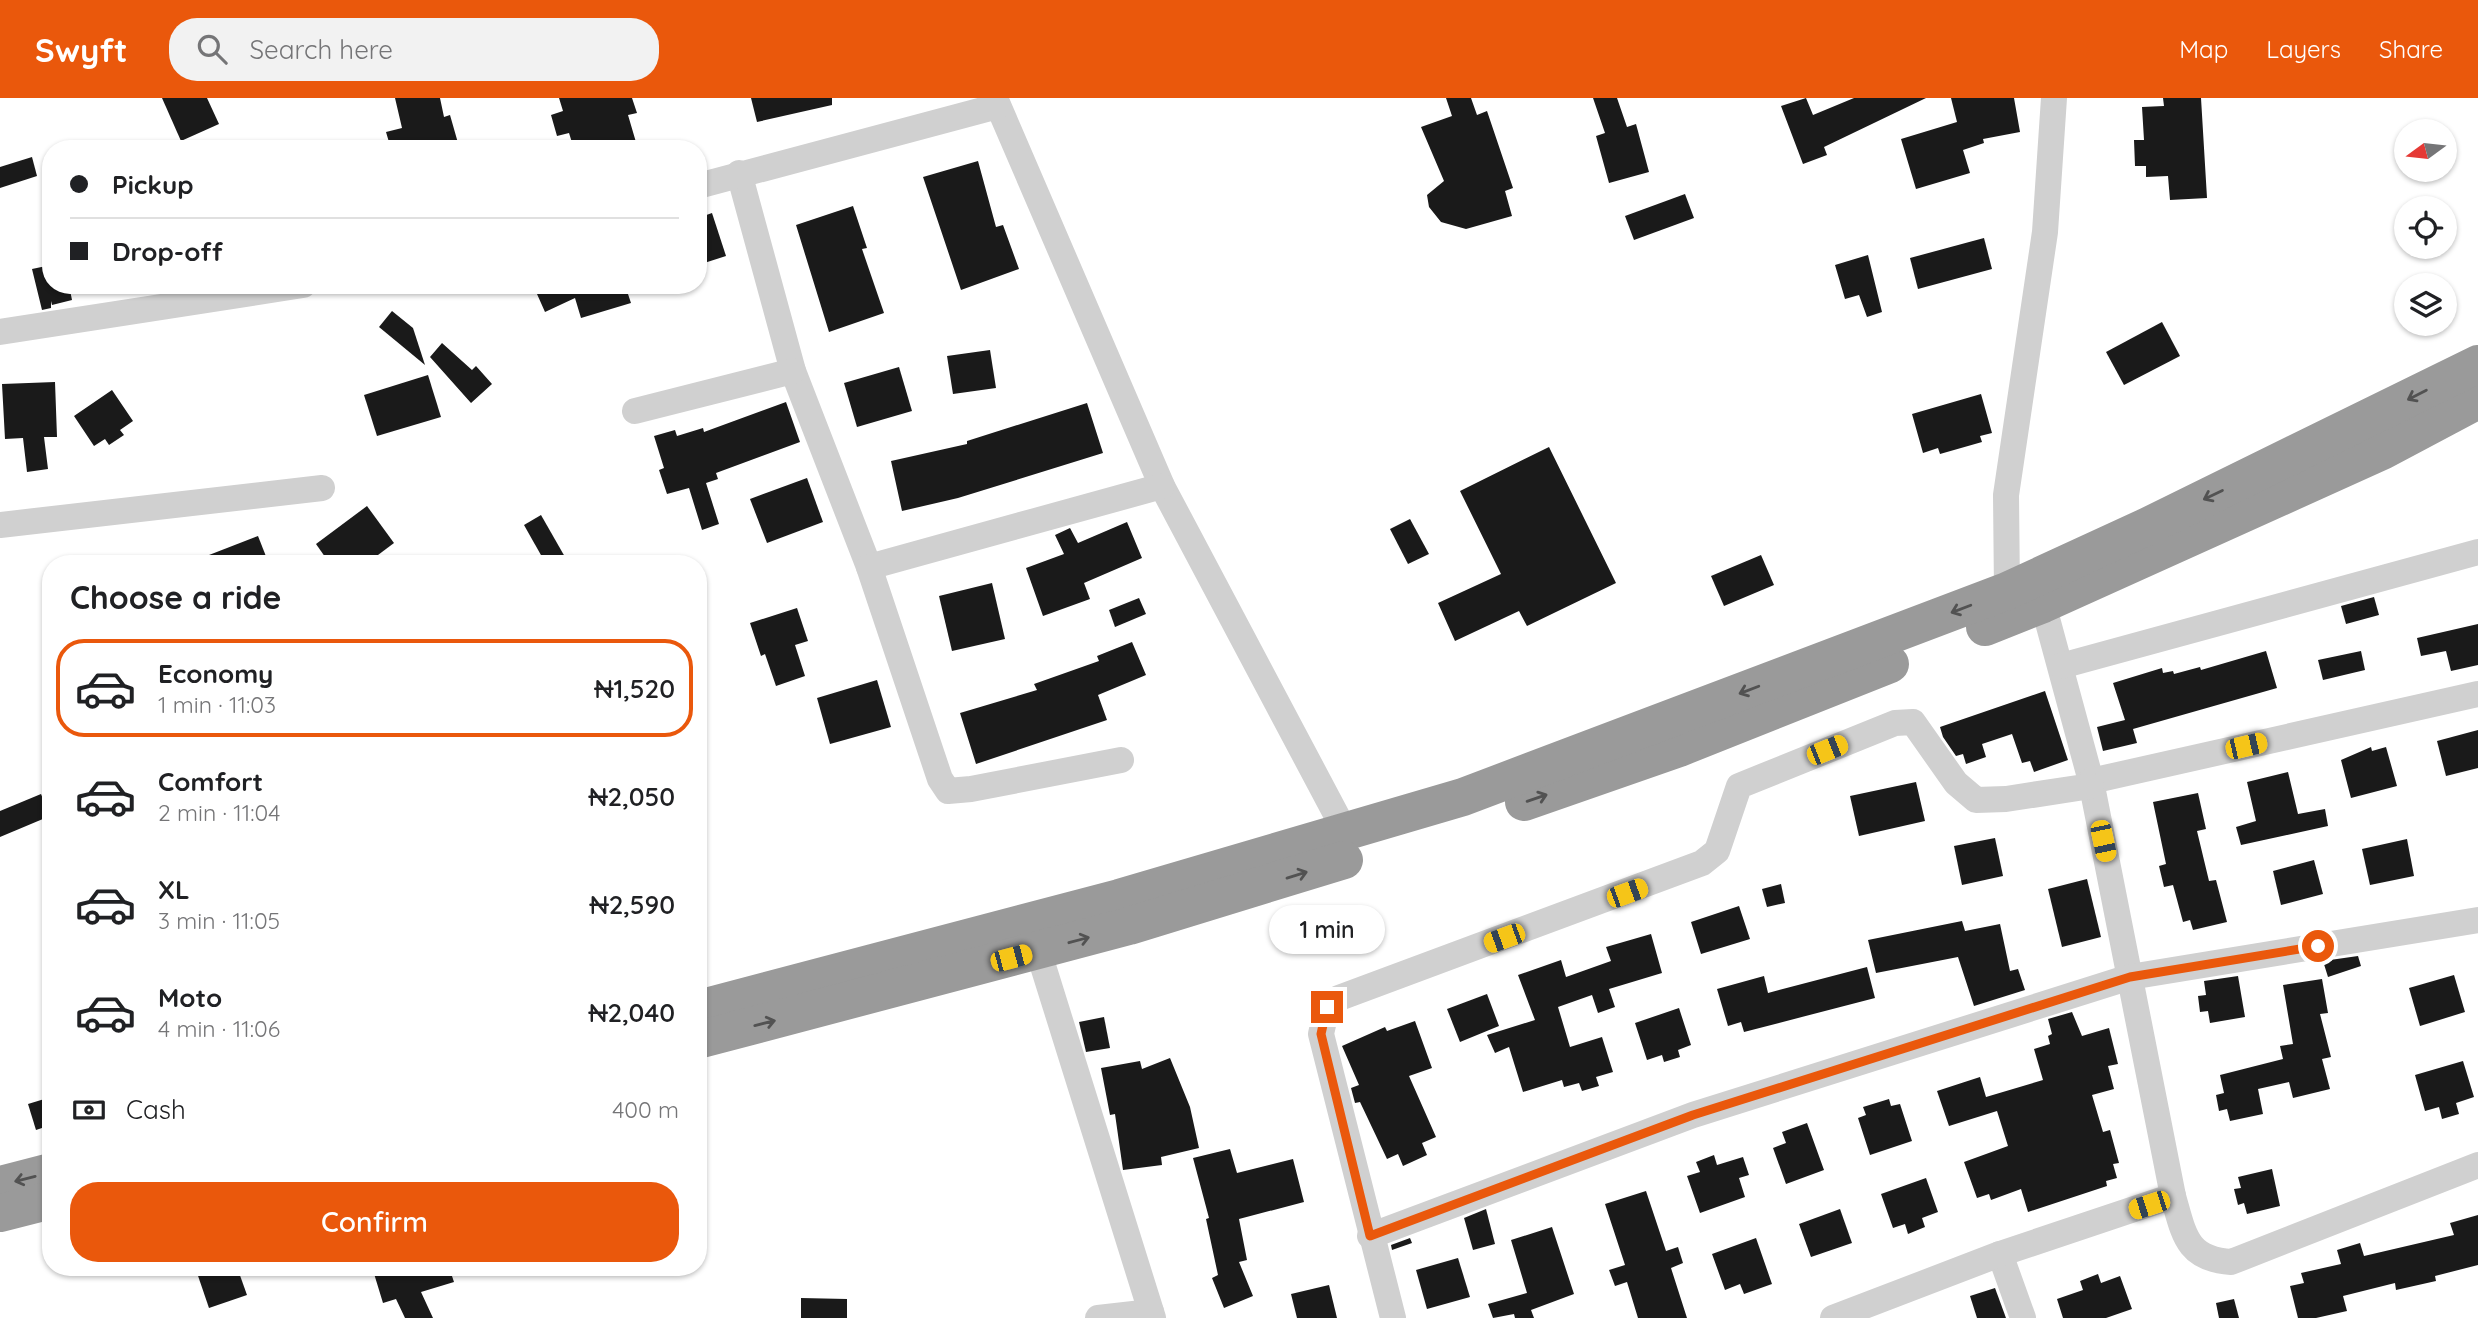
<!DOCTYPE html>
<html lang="en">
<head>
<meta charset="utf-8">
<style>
  body { margin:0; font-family:Quicksand,sans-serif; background:#f2f2f2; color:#202124; height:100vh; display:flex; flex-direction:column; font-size:26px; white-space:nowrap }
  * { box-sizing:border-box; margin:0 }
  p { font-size:23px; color:#757577 }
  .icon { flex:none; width:38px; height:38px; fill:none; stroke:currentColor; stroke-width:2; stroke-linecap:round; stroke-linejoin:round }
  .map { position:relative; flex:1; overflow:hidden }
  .panel { position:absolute; left:42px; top:457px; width:665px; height:721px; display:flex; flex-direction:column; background:#fff; border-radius:28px; box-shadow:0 2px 5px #0004 }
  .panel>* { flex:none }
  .top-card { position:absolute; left:42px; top:42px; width:665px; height:154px; border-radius:28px; box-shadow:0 2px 5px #0004; display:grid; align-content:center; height:154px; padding:0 28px; background:#fff }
  .needle { width:46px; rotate:255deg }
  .buttons { position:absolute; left:2394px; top:21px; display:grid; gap:14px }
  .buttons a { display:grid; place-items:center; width:63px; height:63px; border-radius:50%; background:#fff; box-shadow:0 2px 5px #0004; font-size:35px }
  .end { position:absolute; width:32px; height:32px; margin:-16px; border:9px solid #ea580c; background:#fff; box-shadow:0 0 0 4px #fff }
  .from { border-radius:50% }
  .bubble { position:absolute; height:49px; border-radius:24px; background:#fff; box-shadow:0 2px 5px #0004; font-size:23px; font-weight:600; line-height:49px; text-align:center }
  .car { position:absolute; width:21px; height:42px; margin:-21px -10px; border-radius:9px; box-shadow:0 0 5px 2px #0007; background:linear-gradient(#f5c518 24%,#345 0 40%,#f5c518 0 76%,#345 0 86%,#f5c518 0) }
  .top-card b { display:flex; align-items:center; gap:24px; height:66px; font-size:26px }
  .top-card b+b { border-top:2px solid #e0e0e0 }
  .top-card i { width:18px; height:18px; background:#202124 }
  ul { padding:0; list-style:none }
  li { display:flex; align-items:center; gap:21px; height:98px; margin:0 14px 10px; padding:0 14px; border:4px solid transparent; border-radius:28px }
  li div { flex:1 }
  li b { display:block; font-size:26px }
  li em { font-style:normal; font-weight:600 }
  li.on { border-color:#ea580c }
  li>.icon { width:63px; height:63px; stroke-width:1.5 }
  h2 { padding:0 28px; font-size:32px; line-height:84px }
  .pay { display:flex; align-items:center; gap:18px; height:77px; padding:0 28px; font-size:26px }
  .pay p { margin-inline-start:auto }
  .primary-button { display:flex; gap:14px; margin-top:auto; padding:14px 28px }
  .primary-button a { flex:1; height:80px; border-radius:28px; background:#ea580c; color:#fff; font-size:28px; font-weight:600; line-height:80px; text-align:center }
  header { display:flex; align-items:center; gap:42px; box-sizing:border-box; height:98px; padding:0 35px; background:#ea580c; color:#fff }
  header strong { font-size:33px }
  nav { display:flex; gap:38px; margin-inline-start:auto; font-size:24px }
  .search { width:490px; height:63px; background:#f2f2f2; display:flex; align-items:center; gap:18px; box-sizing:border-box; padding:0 24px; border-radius:28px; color:#757577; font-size:26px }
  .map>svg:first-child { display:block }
  .building { fill:#1a1a1a }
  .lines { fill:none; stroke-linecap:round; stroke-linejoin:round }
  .minor { stroke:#d0d0d0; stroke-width:26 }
  .highway { stroke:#9a9a9a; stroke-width:38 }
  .oneway { stroke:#525252 }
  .route { stroke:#ea580c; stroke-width:9 }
</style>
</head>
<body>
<header>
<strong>Swyft</strong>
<div class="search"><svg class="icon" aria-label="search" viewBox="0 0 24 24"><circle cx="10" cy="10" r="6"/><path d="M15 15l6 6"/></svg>Search here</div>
<nav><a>Map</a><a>Layers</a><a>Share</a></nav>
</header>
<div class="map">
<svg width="2478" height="1220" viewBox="0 0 2478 1220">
  <rect width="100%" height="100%" fill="#fff"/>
  <g class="building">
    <path d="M162,0H207L219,26L181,43Z"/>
    <path d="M395,0H440L444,19L450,17L458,45L438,51H391L386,34L402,30Z"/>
    <path d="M559,0H632L637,15L628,17L638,51H574L569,35L557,38L551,17L563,13Z"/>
    <path d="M751,0H832V7L757,24Z"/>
    <path d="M1446,0H1471L1477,17L1487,13L1513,90L1505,93L1512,118L1466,131L1441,124L1429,109L1427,97L1444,83L1421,29L1452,18Z"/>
    <path d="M1593,0H1617L1627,29L1636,26L1649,74L1609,85L1596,38L1605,35Z"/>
    <path d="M1806,0L1813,17L1854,0H1926L1824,49L1827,57L1803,66L1781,8Z"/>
    <path d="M1951,0H2014L2020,34L1983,41L1984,45L1963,52L1970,75L1916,91L1901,41L1957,24Z"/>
    <path d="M2163,0H2201L2207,100L2170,102L2168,78L2146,79V68H2135L2134,42H2144L2142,9L2164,8Z"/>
    <path d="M32,59L37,78L0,90V69Z"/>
    <path d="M978,63L996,129L1003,127L1019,171L961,192L923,79Z"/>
    <path d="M1685,96L1694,120L1634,142L1625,118Z"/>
    <path d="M853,108L867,150L862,151L884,215L829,234L796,127Z"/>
    <path d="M712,115L726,158L698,167V120Z"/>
    <path d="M1984,140L1992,171L1918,191L1910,160Z"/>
    <path d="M1868,157L1882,214L1867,219L1859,197L1845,201L1835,167Z"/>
    <path d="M51,167V187H69L72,202L52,207L51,203V210L42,212L32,171Z"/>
    <path d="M533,187H625L631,205L581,220L575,200L545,214Z"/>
    <path d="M392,213L413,230L425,267L379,229Z"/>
    <path d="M2162,224L2180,258L2124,287L2106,254Z"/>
    <path d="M442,245L472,272L476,268L492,286L471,305L430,259Z"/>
    <path d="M990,252L996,290L953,296L947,258Z"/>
    <path d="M899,269L912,313L857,329L844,285Z"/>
    <path d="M428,277L441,319L377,338L364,297Z"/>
    <path d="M55,284L57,339H44L48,371L27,374L23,340L5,341L2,286Z"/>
    <path d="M112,292L133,323L120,332L124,337L109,347L105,341L94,348L74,318Z"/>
    <path d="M1981,296L1992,335L1980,338L1982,344L1940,356L1938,350L1923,355L1912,316Z"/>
    <path d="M786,304L800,344L716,375L718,381L706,385L719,426L702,432L689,390L667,396L659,372L664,370L654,338L675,332L677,338L703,330L704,334Z"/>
    <path d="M1087,305L1103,355L958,400L902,413L891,363L967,346V343Z"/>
    <path d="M1549,349L1616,485L1527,528L1519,513L1455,543L1438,505L1501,476L1460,393Z"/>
    <path d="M807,380L823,424L767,445L750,401Z"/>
    <path d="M367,408L394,445L366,466H330L316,446Z"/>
    <path d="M541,417L565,459L554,466H546L524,427Z"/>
    <path d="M1410,421L1429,456L1408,466L1390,431Z"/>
    <path d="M1127,424L1142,460L1084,485L1090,501L1043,518L1026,470L1064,456L1055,437L1070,430L1078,445Z"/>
    <path d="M258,438L269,466H191V464Z"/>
    <path d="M1761,457L1774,487L1724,508L1711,478Z"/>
    <path d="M992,485L1005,541L952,553L939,498Z"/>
    <path d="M2374,499L2379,517L2346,526L2341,508Z"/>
    <path d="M1139,500L1146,516L1115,529L1109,512Z"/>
    <path d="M797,510L808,543L795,547L805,578L776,588L765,556L761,558L750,525Z"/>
    <path d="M2478,526V567L2451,573L2446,553L2421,558L2417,540Z"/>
    <path d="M1132,544L1146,577L1098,597L1107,622L976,666L960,615L1037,592L1034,586L1099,563L1097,558Z"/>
    <path d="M2266,553L2277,590L2133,631L2137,645L2103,653L2097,629L2125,622L2113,585L2162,570L2163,575L2173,573L2174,576L2200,569L2201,572Z"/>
    <path d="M2361,553L2365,572L2323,582L2318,562Z"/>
    <path d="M877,582L891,629L830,646L817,600Z"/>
    <path d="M2045,593L2068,662L2034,674L2030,663L2022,665L2012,636L1982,646L1986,659L1966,666L1963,656L1956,658L1943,639L1940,629Z"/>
    <path d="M2478,632V670L2446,678L2437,643Z"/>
    <path d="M2371,649L2372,653L2386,649L2397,688L2351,700L2341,662Z"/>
    <path d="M2288,674L2298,716L2325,711L2328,728L2241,747L2236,729L2256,723L2247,684Z"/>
    <path d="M1916,684L1925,723L1859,738L1850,698Z"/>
    <path d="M2198,695L2206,731L2197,733L2209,783L2216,782L2227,824L2193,832L2190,822L2183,824L2173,787L2164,789L2159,768L2166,766L2153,704Z"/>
    <path d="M41,696L50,718L0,739V713Z"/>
    <path d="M1995,740L2003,778L1962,787L1954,748Z"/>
    <path d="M2407,741L2414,778L2370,787L2362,751Z"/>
    <path d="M2314,762L2323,796L2281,807L2273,773Z"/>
    <path d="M2087,781L2101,839L2062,849L2048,791Z"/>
    <path d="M1781,786L1785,805L1767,809L1762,791Z"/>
    <path d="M1739,808L1750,841L1701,856L1691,824Z"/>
    <path d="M1962,823L1965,833L2000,826L2010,873L2018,871L2025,892L1974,908L1958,859L1876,875L1868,842Z"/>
    <path d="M1651,836L1662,875L1609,891L1615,909L1598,915L1592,897L1558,909L1570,949L1602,939L1613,974L1596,979L1599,988L1582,993L1579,985L1564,989L1562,982L1523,994L1509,949L1495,955L1487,937L1535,922L1518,877L1561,862L1566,879L1611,863L1606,849Z"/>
    <path d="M2358,858L2361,868L2328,879L2323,863Z"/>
    <path d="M1867,869L1875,900L1744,934L1741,924L1728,928L1717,891L1764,878L1768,895Z"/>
    <path d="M2454,877L2465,914L2420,928L2409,890Z"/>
    <path d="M2238,878L2245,919L2210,925L2208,913L2200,914L2198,898L2206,897L2204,883Z"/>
    <path d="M2322,881L2328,915L2320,916L2331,959L2322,961L2330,991L2293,1000L2289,984L2258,991L2263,1016L2230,1023L2227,1011L2219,1013L2216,997L2224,995L2220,977L2283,961L2280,948L2293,946L2283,887Z"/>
    <path d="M1487,896L1499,928L1460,944L1447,911Z"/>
    <path d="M1679,910L1691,947L1678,952L1680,959L1664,964L1662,957L1647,962L1635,925Z"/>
    <path d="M2072,914L2082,938L2109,930L2118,966L2108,968L2114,991L2092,997L2103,1034L2110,1032L2119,1065L2113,1066L2117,1080L2106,1083L2107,1088L2028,1114L2021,1091L1991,1102L1989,1096L1977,1100L1964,1064L2008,1048L1997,1013L1949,1028L1937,993L1980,979L1986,999L2043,982L2034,951L2050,946L2048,938L2052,936L2048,921Z"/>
    <path d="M1104,919L1110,950L1086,954L1079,924Z"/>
    <path d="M1415,923L1432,970L1409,978L1436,1039L1422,1045L1427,1057L1403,1068L1398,1056L1387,1061L1360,1004L1355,1005L1351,990L1359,987L1342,948L1385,929L1387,933Z"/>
    <path d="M1170,960L1190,1009L1199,1050L1161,1059L1162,1067L1123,1072L1115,1016L1110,1017L1101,970L1140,963L1142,971Z"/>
    <path d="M2463,963L2474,999L2456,1005L2459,1016L2442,1021L2439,1009L2425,1013L2415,977Z"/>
    <path d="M51,999V1027L36,1032L28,1006Z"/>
    <path d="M1889,1001L1891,1008L1900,1006L1912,1043L1870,1057L1858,1020L1866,1017L1863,1009Z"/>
    <path d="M1807,1025L1824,1072L1786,1086L1773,1050L1786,1045L1782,1034Z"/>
    <path d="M1230,1051L1237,1075L1293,1061L1304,1104L1239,1121L1247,1162L1239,1164L1253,1198L1224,1210L1212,1180L1218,1177L1206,1121L1209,1120L1193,1060Z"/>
    <path d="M1714,1057L1717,1067L1743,1059L1749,1077L1739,1080L1745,1099L1700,1115L1687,1078L1700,1074L1696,1064Z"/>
    <path d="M2272,1071L2280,1108L2247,1116L2244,1105L2238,1107L2234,1091L2241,1090L2238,1079Z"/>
    <path d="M1926,1080L1938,1114L1922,1120L1925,1129L1908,1136L1905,1126L1893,1130L1881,1096Z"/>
    <path d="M1646,1093L1666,1153L1678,1149L1683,1165L1671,1170L1687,1220H1638L1627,1184L1615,1188L1609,1172L1625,1167L1605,1106Z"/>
    <path d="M1486,1111L1495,1146L1473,1152L1464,1120Z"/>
    <path d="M1840,1111L1852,1145L1811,1159L1799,1126Z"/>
    <path d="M2478,1117V1167L2435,1178L2436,1183L2396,1192L2395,1185L2343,1198L2347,1213L2316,1220H2298L2290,1188L2304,1185L2301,1175L2341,1166L2337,1152L2360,1145L2364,1158L2454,1137L2450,1125Z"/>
    <path d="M1552,1129L1574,1196L1531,1212L1534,1220H1515L1514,1216L1493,1220L1488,1206L1527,1195L1511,1142Z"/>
    <path d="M1410,1140L1412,1145L1392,1152L1391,1147Z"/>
    <path d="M1756,1140L1772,1186L1744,1196L1740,1186L1725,1192L1712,1156Z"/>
    <path d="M1458,1160L1470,1199L1427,1211L1416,1172Z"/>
    <path d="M195,1169H237L247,1197L209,1210Z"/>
    <path d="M372,1169H449L454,1184L421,1194L433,1220H405L396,1201L383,1205Z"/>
    <path d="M2098,1176L2101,1185L2120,1178L2132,1211L2106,1220H2063L2057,1201L2083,1192L2080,1183Z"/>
    <path d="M1329,1187L1337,1220H1297L1291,1196Z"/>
    <path d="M1995,1190L2006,1220H1977L1970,1198Z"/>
    <path d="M801,1200L847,1201V1220H801Z"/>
    <path d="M2234,1201L2239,1220H2219L2216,1205Z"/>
  </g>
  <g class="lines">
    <g class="minor">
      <path d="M995,0L1162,388L1346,735"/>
      <path d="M739,75L793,273L869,469L940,681L948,693L971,691L1121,662"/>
      <path d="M698,88L998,8"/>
      <path d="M0,234L303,187"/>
      <path d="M635,313L793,273"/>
      <path d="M0,427L322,390"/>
      <path d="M869,469L1162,388"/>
      <path d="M2007,493L2006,397L2045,134L2054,0"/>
      <path d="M2043,506L2091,683L2173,1098C2184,1136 2186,1161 2231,1164L2478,1067"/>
      <path d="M2061,568L2478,454"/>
      <path d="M2091,683L2478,596"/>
      <path d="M1038,852L1153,1220"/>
      <path d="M1370,1138L1693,1017L2130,879L2478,822"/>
      <path d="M2000,1156L2023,1220"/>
      <path d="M1098,1220L1151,1214"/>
      <path d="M1393,1220L1321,936L1327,909L1339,900L1702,765L1717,753L1739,688L1895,625L1913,624L1956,685L1976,702L2006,701L2091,688"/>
      <path d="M1833,1220L2000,1156L2173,1098"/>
    </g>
    <g class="highway">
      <path d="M1985,529L2043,506L2382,353L2478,302"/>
      <path d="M1524,704L1679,650L1890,566"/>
      <path d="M698,911L1119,800L1463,699L2007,493L2146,429L2478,266"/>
      <path d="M698,942L1129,828L1344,762"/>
      <path d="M0,1087L51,1074"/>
      <path d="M0,1115L51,1102"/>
    </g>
  </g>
  <defs><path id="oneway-shaft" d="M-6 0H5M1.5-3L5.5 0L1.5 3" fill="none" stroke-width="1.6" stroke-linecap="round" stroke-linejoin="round" transform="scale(1.75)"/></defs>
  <g class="oneway">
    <use href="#oneway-shaft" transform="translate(2417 297) rotate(153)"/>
    <use href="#oneway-shaft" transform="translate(2213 397) rotate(154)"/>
    <use href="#oneway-shaft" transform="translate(1961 511) rotate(159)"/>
    <use href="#oneway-shaft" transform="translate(1749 592) rotate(159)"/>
    <use href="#oneway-shaft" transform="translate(1537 700) rotate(-19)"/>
    <use href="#oneway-shaft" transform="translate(1297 777) rotate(-17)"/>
    <use href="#oneway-shaft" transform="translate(1079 842) rotate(-15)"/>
    <use href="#oneway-shaft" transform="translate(765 925) rotate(-14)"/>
    <use href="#oneway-shaft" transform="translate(25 1081) rotate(166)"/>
  </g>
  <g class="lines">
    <path class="route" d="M1327,909L1321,936L1370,1138L1693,1017L2130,879L2318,848"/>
  </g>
</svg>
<div class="buttons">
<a><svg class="needle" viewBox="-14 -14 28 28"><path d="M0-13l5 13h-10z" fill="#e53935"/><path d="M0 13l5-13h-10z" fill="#757577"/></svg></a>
<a><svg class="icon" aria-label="locate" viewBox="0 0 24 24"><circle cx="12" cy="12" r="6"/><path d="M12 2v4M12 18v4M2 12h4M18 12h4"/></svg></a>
<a><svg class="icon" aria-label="layers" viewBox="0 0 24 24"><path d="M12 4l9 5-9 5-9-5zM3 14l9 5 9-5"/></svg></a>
</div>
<i class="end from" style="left:2318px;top:848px"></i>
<i class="end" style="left:1327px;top:909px"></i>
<div class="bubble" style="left:1269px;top:807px;width:116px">1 min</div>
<i class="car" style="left:2246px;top:648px;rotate:77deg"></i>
<i class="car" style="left:1827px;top:652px;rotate:68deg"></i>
<i class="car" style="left:2103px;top:743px;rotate:168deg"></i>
<i class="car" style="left:1627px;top:795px;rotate:70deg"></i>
<i class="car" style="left:1504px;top:840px;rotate:250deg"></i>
<i class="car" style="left:1011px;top:860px;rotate:75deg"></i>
<i class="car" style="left:2149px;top:1107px;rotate:252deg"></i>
<div class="top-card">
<b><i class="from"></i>Pickup</b>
<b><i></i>Drop-off</b>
</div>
<section class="panel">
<h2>Choose a ride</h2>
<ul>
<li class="on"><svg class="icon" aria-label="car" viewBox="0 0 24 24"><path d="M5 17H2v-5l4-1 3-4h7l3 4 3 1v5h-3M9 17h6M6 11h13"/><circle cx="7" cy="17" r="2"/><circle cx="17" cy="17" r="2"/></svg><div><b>Economy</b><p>1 min · 11:03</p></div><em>₦1,520</em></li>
<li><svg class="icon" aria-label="car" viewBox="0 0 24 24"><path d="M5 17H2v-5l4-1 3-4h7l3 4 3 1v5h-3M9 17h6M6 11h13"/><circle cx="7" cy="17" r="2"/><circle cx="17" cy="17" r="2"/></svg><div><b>Comfort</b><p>2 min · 11:04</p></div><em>₦2,050</em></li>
<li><svg class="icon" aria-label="car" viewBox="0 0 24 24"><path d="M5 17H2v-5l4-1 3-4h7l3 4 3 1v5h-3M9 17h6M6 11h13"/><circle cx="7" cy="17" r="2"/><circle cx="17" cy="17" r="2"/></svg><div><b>XL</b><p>3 min · 11:05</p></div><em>₦2,590</em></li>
<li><svg class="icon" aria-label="car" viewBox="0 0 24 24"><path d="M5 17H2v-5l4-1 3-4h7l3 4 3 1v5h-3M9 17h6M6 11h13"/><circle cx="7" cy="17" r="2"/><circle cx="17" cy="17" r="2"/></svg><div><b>Moto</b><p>4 min · 11:06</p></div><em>₦2,040</em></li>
</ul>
<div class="pay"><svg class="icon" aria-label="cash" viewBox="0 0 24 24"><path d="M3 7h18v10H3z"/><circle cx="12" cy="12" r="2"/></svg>Cash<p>400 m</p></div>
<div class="primary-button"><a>Confirm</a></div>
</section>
</div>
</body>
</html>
